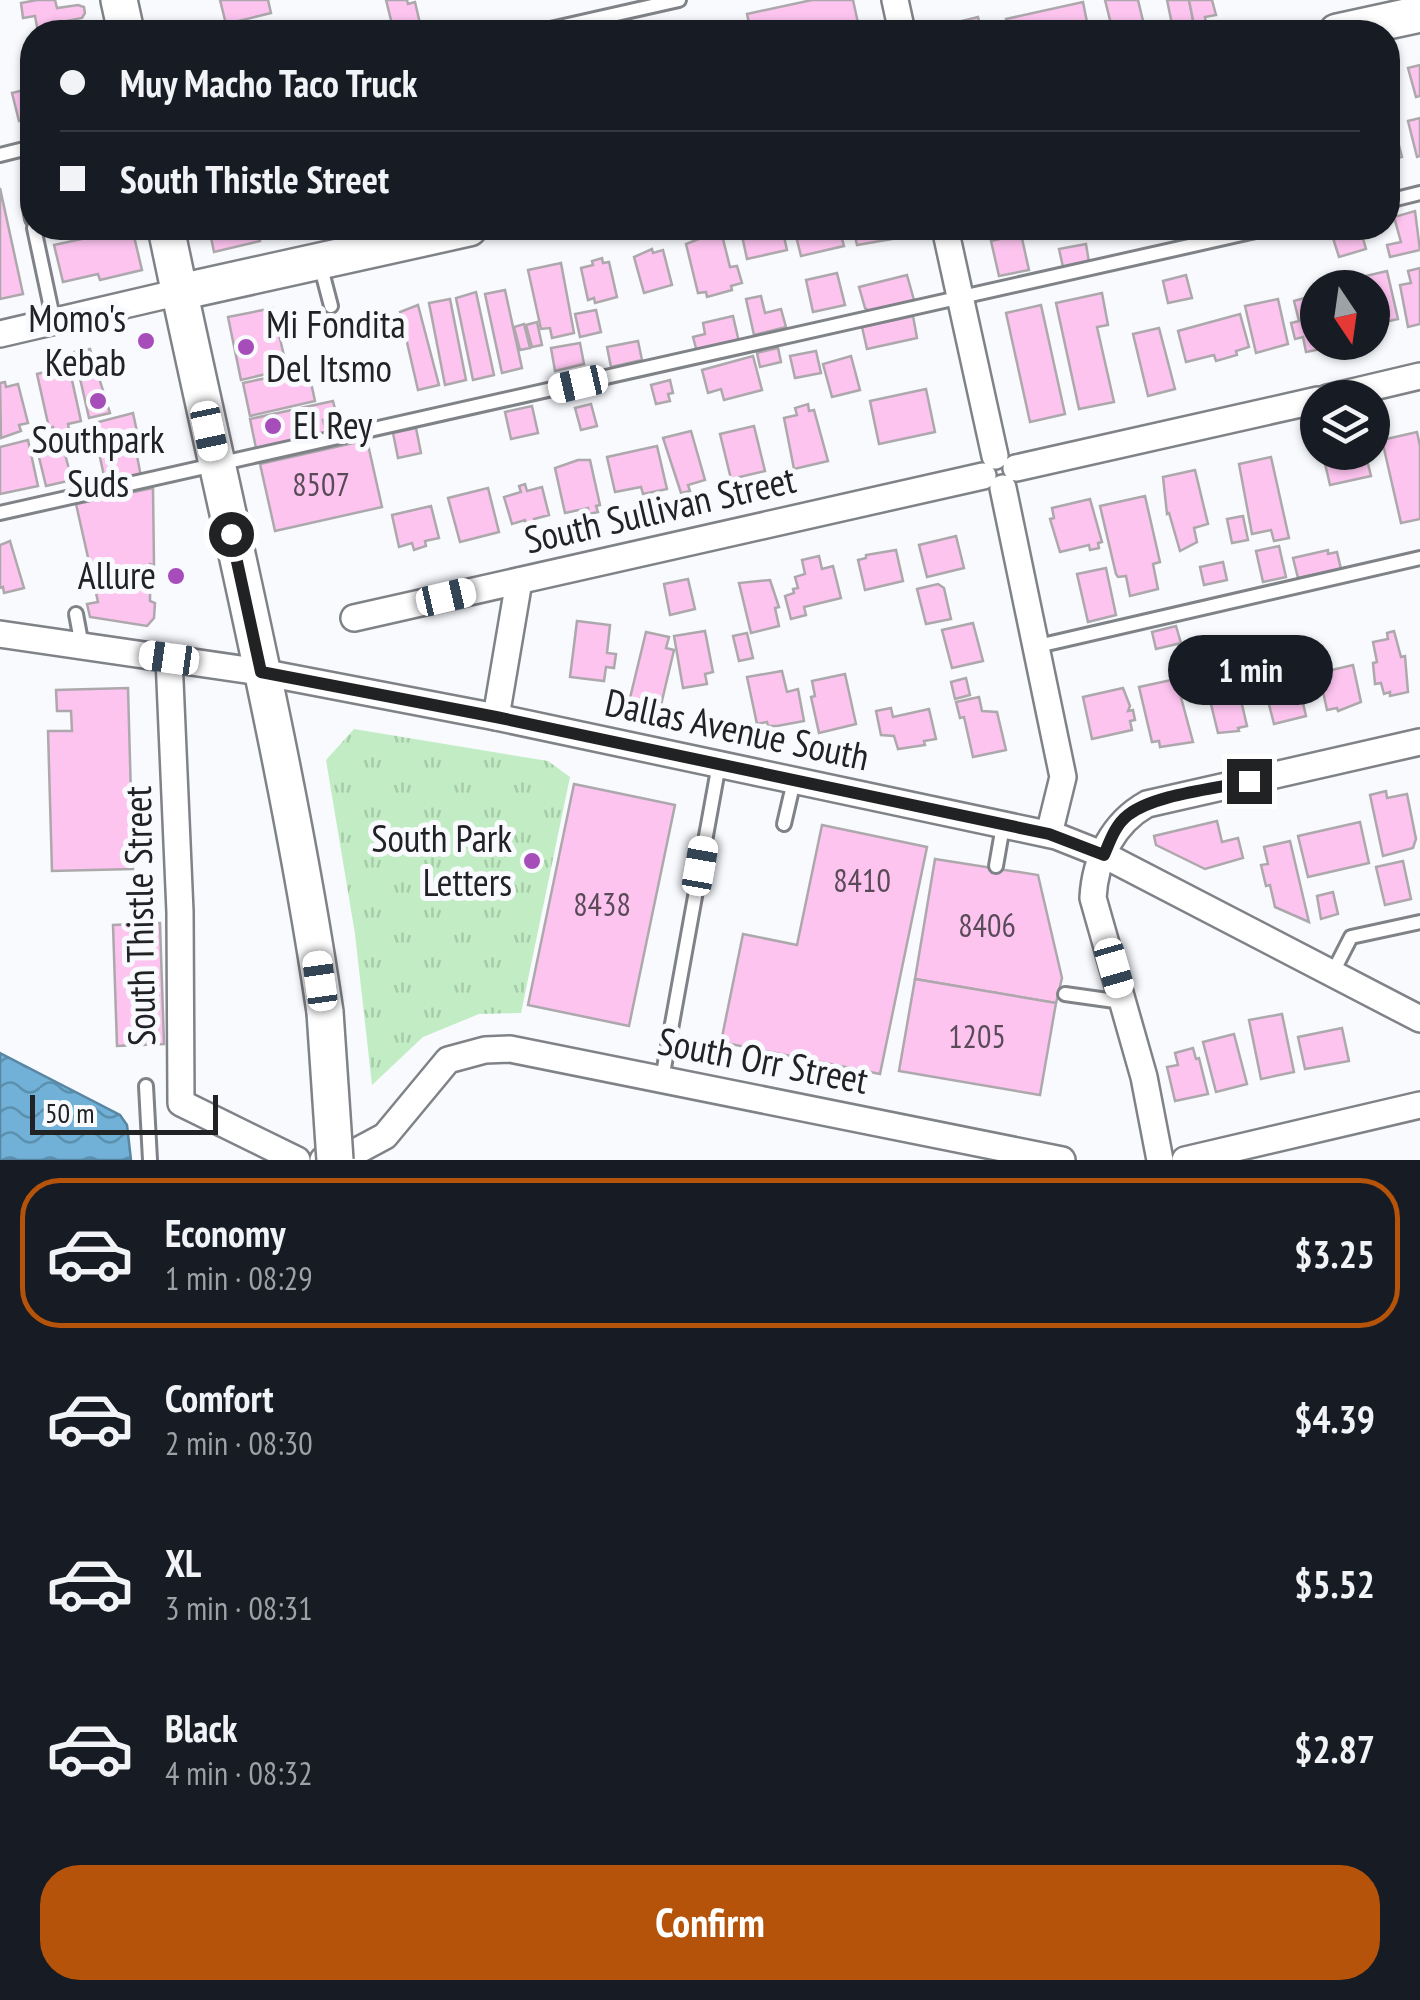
<!DOCTYPE html>
<html lang="en">
<head>
<meta charset="utf-8">
<style>
  body { margin:0; font-family:"PT Sans Narrow",sans-serif; background:#20242c; color:#f1f3f6; height:100vh; display:flex; flex-direction:column; font-size:38px; white-space:nowrap }
  * { box-sizing:border-box; margin:0 }
  p { font-size:32px; color:#9ea1a6 }
  .icon { flex:none; width:55px; height:55px; fill:none; stroke:currentColor; stroke-width:2; stroke-linecap:round; stroke-linejoin:round }
  .map { position:relative; height:1160px; overflow:hidden }
  .side { display:flex; flex-direction:column; background:#171b24; flex:1 }
  .side>* { flex:none }
  .banner { position:absolute; left:20px; top:20px; width:1380px; height:220px; border-radius:40px; box-shadow:0 2px 8px #0004; display:grid; align-content:center; height:220px; padding:0 40px; background:#171b24 }
  .needle { width:65px; rotate:167deg }
  .fabs { position:absolute; left:1300px; top:270px; display:grid; gap:20px }
  .fabs a { display:grid; place-items:center; width:90px; height:90px; border-radius:50%; background:#171b24; box-shadow:0 2px 8px #0004; font-size:50px }
  .scale { position:absolute; left:30px; bottom:25px; width:188px; box-sizing:border-box; padding-left:10px; border:5px solid #212224; border-top:0; font-size:28px; line-height:35px; white-space:nowrap; color:#212224; -webkit-text-stroke:8px #f8fafe; paint-order:stroke }
  .end { position:absolute; width:45px; height:45px; margin:-22px; border:12px solid #212224; background:#fff; box-shadow:0 0 0 5px #fff }
  .from { border-radius:50% }
  .bubble { position:absolute; height:70px; border-radius:35px; background:#171b24; box-shadow:0 2px 8px #0004; font-size:32px; font-weight:700; line-height:70px; text-align:center }
  .car { position:absolute; width:30px; height:60px; margin:-30px -15px; border-radius:12px; box-shadow:0 0 8px 2px #0007; background:linear-gradient(#fff 24%,#345 0 40%,#fff 0 76%,#345 0 86%,#fff 0) }
  .banner b { display:flex; align-items:center; gap:35px; height:95px; font-size:38px }
  .banner b+b { border-top:2px solid #363941 }
  .banner i { width:25px; height:25px; background:#f1f3f6 }
  ul { padding:18px 0 0; list-style:none }
  li { display:flex; align-items:center; gap:30px; height:150px; margin:0 20px 15px; padding:0 20px; border:5px solid transparent; border-radius:40px }
  li div { flex:1 }
  li b { display:block; font-size:38px }
  li em { font-style:normal; font-weight:700 }
  li.on { border-color:#b45309 }
  li>.icon { width:90px; height:90px; stroke-width:1.5 }
  .cta { display:flex; gap:20px; margin-top:auto; padding:20px 40px }
  .cta a { flex:1; height:115px; border-radius:40px; background:#b45309; color:#fff; font-size:40px; font-weight:700; line-height:115px; text-align:center }
  .map>svg:first-child { display:block }
  .grass { fill:url(#grass-tufts) }
  .water { fill:url(#water-waves); stroke:#5986a2; stroke-width:2.5 }
  .building { fill:#fdc4f0; stroke:#ada8ab; stroke-width:2.5 }
  .lines { fill:none; stroke-linecap:round; stroke-linejoin:round }
  .service-casing { stroke:#7f8287; stroke-width:18 }
  .minor-casing { stroke:#7f8287; stroke-width:30 }
  .secondary-casing { stroke:#7f8287; stroke-width:40 }
  .service { stroke:#fff; stroke-width:12 }
  .minor { stroke:#fff; stroke-width:25 }
  .secondary { stroke:#fff; stroke-width:35 }
  .secondary-bridge-casing { stroke:#7f8287; stroke-width:40; stroke-linecap:butt }
  .secondary-bridge { stroke:#fff; stroke-width:35 }
  .route { stroke:#212224; stroke-width:12 }
  .poi-dot { fill:#a64db9; stroke:#f8fafe; stroke-width:4 }
  .labels { text-anchor:middle; stroke-width:10; stroke-linejoin:round; paint-order:stroke }
  .number-label { font-size:32px; fill:#584a57 }
  .poi-label { font-size:38px; fill:#212224; stroke:#f8fafe; text-anchor:end }
  .street-label { font-size:38px; fill:#212224; stroke:#f8fafe }
</style>
</head>
<body>
<div class="map">
<svg width="1420" height="1160" viewBox="0 0 1420 1160">
  <defs>
    <pattern id="grass-tufts" width="24" height="20" patternUnits="userSpaceOnUse" patternTransform="scale(2.5)"><rect width="24" height="20" fill="#c2edc4"/><path d="M3 7l-1-3M5 7V3M7 7l1-3M15 17l-1-3M17 17v-4M19 17l1-3" fill="none" stroke="#a6cba8"/></pattern>
    <pattern id="water-waves" width="16" height="10" patternUnits="userSpaceOnUse" patternTransform="scale(2.5)"><rect width="16" height="10" fill="#71b1d8"/><path d="M0 5q4-4 8 0t8 0" fill="none" stroke="#5c90af"/></pattern>
  </defs>
  <rect width="100%" height="100%" fill="#f8fafe"/>
  <path class="grass" d="M354,729L548,761L570,777L521,1013L479,1014L423,1037L372,1085L355,934L326,760Z"/>
  <path class="water" d="M0,1053L120,1115L127,1125L131,1160H0Z"/>
  <g class="building">
    <path d="M37,0H55L57,8L78,5L84,7L85,13L82,18L61,22L56,32H38L35,16L23,18L21,3Z"/>
    <path d="M220,0H268L271,13L226,24Z"/>
    <path d="M386,0H407L408,4L415,2L422,32H394Z"/>
    <path d="M812,0H853L860,32H751L747,14Z"/>
    <path d="M1105,0H1138L1144,25L1113,32Z"/>
    <path d="M1167,0H1189L1194,25L1184,28L1182,22L1172,24Z"/>
    <path d="M1189,0H1212L1216,15L1205,17L1206,23L1194,25Z"/>
    <path d="M1083,2L1089,32H1009L1006,19Z"/>
    <path d="M978,17L982,32H943L942,26Z"/>
    <path d="M624,18L627,32H602L600,23Z"/>
    <path d="M242,22L245,32H196Z"/>
    <path d="M1420,65V96L1416,97L1408,68Z"/>
    <path d="M32,88V124L28,125L26,119L19,121L12,93Z"/>
    <path d="M1420,118V156L1417,157L1408,121Z"/>
    <path d="M1393,123L1402,157L1388,161V124Z"/>
    <path d="M0,188L23,294L0,299Z"/>
    <path d="M1415,211L1420,250L1390,257L1387,245L1401,242L1394,217Z"/>
    <path d="M132,228L142,270L100,280L98,274L63,282L54,245Z"/>
    <path d="M209,228H257L260,241L214,252Z"/>
    <path d="M283,228H326L285,237Z"/>
    <path d="M754,228H782L787,250L747,259L741,231Z"/>
    <path d="M794,228H839L844,246L801,256Z"/>
    <path d="M853,228H896L898,238L857,245Z"/>
    <path d="M1360,228L1366,249L1339,257L1332,235Z"/>
    <path d="M711,234L712,238L722,235L730,267L737,266L742,283L731,286L732,290L707,297L706,292L698,293L686,244Z"/>
    <path d="M1021,234L1029,270L999,276L991,241Z"/>
    <path d="M1086,244L1089,262L1063,267L1059,249Z"/>
    <path d="M652,249L653,253L663,250L672,285L644,293L634,257Z"/>
    <path d="M602,258L603,263L609,262L617,297L595,303L594,298L588,300L581,268L593,265L592,261Z"/>
    <path d="M561,263L574,333L552,338L550,328L541,329L528,270Z"/>
    <path d="M1420,268V324L1408,327L1400,285L1411,283L1408,271Z"/>
    <path d="M1387,271L1398,319L1372,325V288H1351L1349,280Z"/>
    <path d="M837,273L845,305L813,312L806,280Z"/>
    <path d="M907,275L914,300L869,311L865,308L859,287Z"/>
    <path d="M1186,275L1192,298L1168,303L1163,281Z"/>
    <path d="M1318,289V342H1330L1325,344L1326,348L1306,352L1303,337L1295,339L1291,323L1299,321L1294,301L1312,296L1310,290Z"/>
    <path d="M505,290L522,368L502,373L485,294Z"/>
    <path d="M476,292L494,375L473,380L456,298Z"/>
    <path d="M1102,293L1108,325L1097,327L1114,402L1079,409L1056,303Z"/>
    <path d="M761,296L765,313L781,309L786,327L754,335L746,299Z"/>
    <path d="M450,299L466,380L445,385L429,303Z"/>
    <path d="M1278,299L1288,344L1256,353L1245,306Z"/>
    <path d="M418,305L439,385L418,390L400,312Z"/>
    <path d="M1041,305L1065,414L1030,422L1006,313Z"/>
    <path d="M273,308L287,369L241,380L228,317Z"/>
    <path d="M596,310L601,332L580,337L575,314Z"/>
    <path d="M1240,314L1249,347L1236,351L1237,355L1216,361L1214,355L1186,362L1178,331Z"/>
    <path d="M733,316L739,342L697,352L693,337L705,334L703,323Z"/>
    <path d="M913,316L917,338L867,349L862,327Z"/>
    <path d="M537,322L542,345L532,347L526,325Z"/>
    <path d="M524,324L530,348L520,350L514,327Z"/>
    <path d="M1159,328L1175,389L1148,396L1133,334Z"/>
    <path d="M638,341L642,360L611,367L607,347Z"/>
    <path d="M580,343L584,364L555,371L551,348Z"/>
    <path d="M778,348L781,362L760,367L757,353Z"/>
    <path d="M90,349L110,413L89,418L74,352Z"/>
    <path d="M816,351L821,373L795,378L790,356Z"/>
    <path d="M753,356L762,390L724,400L721,389L708,393L702,370Z"/>
    <path d="M851,356L860,390L832,397L823,364Z"/>
    <path d="M308,369L315,401L250,416L243,383Z"/>
    <path d="M53,370L54,374L70,371L81,421L68,424L69,430L55,433L53,427L49,428L37,374Z"/>
    <path d="M670,380L673,393L668,394L670,401L656,404L651,385Z"/>
    <path d="M5,382L6,387L18,384L28,423L19,425L21,431L1,438L0,383Z"/>
    <path d="M926,389L935,432L879,444L870,401Z"/>
    <path d="M333,401L337,417L323,420L327,437L257,453L250,419Z"/>
    <path d="M591,404L597,426L581,430L575,408Z"/>
    <path d="M808,404L809,411L814,410L828,461L794,469L784,418L797,415L795,408Z"/>
    <path d="M532,406L538,433L511,439L505,412Z"/>
    <path d="M133,413L139,441L97,449L91,424Z"/>
    <path d="M754,426L765,471L731,479L720,434Z"/>
    <path d="M416,428L421,453L398,458L393,433Z"/>
    <path d="M691,431L705,480L688,485L690,491L681,493L663,438Z"/>
    <path d="M1417,432L1420,446V519L1401,523L1382,440Z"/>
    <path d="M28,440L38,486L0,494V447Z"/>
    <path d="M367,440L382,507L275,531L260,464Z"/>
    <path d="M62,443L72,480L46,486L37,449Z"/>
    <path d="M135,445L141,477L106,485L99,453Z"/>
    <path d="M657,446L667,489L643,494L641,487L615,492L607,457Z"/>
    <path d="M1371,452L1372,459L1367,460L1371,476L1330,485L1323,455Z"/>
    <path d="M1271,457L1289,538L1274,541L1271,530L1252,534L1239,464Z"/>
    <path d="M578,460H590L600,505L596,506L598,512L589,514L588,508L565,513L555,468Z"/>
    <path d="M1195,470L1208,524L1194,528L1197,542L1180,551L1169,513L1167,514L1163,477Z"/>
    <path d="M525,484L527,491L542,487L549,515L534,519L536,528L528,530L525,520L512,524L504,497L521,492L519,486Z"/>
    <path d="M153,488L154,565L150,564V601L155,603L154,618L147,626L90,617L87,604L98,602L76,504Z"/>
    <path d="M488,488L499,532L460,542L448,498Z"/>
    <path d="M1145,496L1160,562L1153,564L1158,589L1130,596L1126,576L1118,577L1116,574L1100,506Z"/>
    <path d="M1090,499L1102,542L1098,543L1099,548L1090,550L1089,545L1060,552L1050,519L1054,518L1052,508Z"/>
    <path d="M431,506L439,538L425,541L426,546L414,550L412,543L399,547L392,515Z"/>
    <path d="M1243,516L1248,540L1232,543L1227,519Z"/>
    <path d="M956,536L964,568L927,577L919,545Z"/>
    <path d="M10,541L24,588L4,593L3,587L0,588V545Z"/>
    <path d="M1279,546L1286,577L1263,582L1256,551Z"/>
    <path d="M896,550L903,581L865,590L858,560L866,558V555Z"/>
    <path d="M1328,550V554L1337,552L1341,569L1298,578L1293,558Z"/>
    <path d="M819,556L822,569L833,566L841,598L804,607L806,615L791,619L785,596L794,593L793,589L798,588L795,577L805,574L802,560Z"/>
    <path d="M1223,562L1227,580L1204,585L1200,567Z"/>
    <path d="M1106,568L1116,615L1088,622L1077,574Z"/>
    <path d="M688,579L695,609L670,615L664,584Z"/>
    <path d="M770,580L779,607L775,608L779,626L751,633L739,583Z"/>
    <path d="M938,584L944,588L951,619L926,624L917,589Z"/>
    <path d="M577,621L610,625L607,653L616,654L614,668L606,667L604,681L570,677Z"/>
    <path d="M973,623L983,661L952,668L942,630Z"/>
    <path d="M1176,626L1181,643L1156,649L1152,632Z"/>
    <path d="M705,631L713,672L705,674L707,684L683,688L674,636Z"/>
    <path d="M1394,631L1401,657L1405,656L1408,692L1390,696V692L1384,694L1381,683L1375,684L1373,663L1377,662L1373,642L1388,639L1387,633Z"/>
    <path d="M646,632L669,637L666,648L674,650L661,705L630,698Z"/>
    <path d="M747,633L753,658L739,661L733,636Z"/>
    <path d="M1353,665L1361,702L1338,711L1337,708L1327,710L1319,673Z"/>
    <path d="M1295,669L1306,716L1274,724L1262,677Z"/>
    <path d="M782,671L787,692L798,689L804,721L777,726H768L767,722L757,724L747,677Z"/>
    <path d="M845,674L856,724L819,733L811,697L815,696L812,681Z"/>
    <path d="M966,678L970,695L955,699L951,682Z"/>
    <path d="M1176,679L1193,742L1160,747L1159,741L1152,742L1139,687Z"/>
    <path d="M1218,681L1221,694L1227,693L1228,699L1240,696L1247,726L1238,728L1239,731L1218,733L1206,684Z"/>
    <path d="M128,688L133,869L52,871L48,731H72L71,711H57L56,690Z"/>
    <path d="M1123,688L1130,706L1128,711L1133,710L1135,720L1130,721L1132,730L1092,739L1083,697Z"/>
    <path d="M979,697L982,711L997,712L1006,750L973,757L964,717L960,718L956,702Z"/>
    <path d="M891,708L893,717L929,709L936,739L924,741L925,745L898,749L894,736L881,735L876,711Z"/>
    <path d="M574,784L675,805L629,1026L528,1005Z"/>
    <path d="M1386,791L1387,798L1407,794L1416,839L1413,848L1383,856L1370,795Z"/>
    <path d="M1217,821L1222,842L1238,838L1243,858L1205,869L1156,845L1154,836Z"/>
    <path d="M1360,822L1369,863L1308,877L1298,836Z"/>
    <path d="M822,825L927,847L880,1074L721,1042L743,934L797,945Z"/>
    <path d="M1290,841L1309,922L1275,907L1270,885L1266,886L1261,865L1268,864L1264,847Z"/>
    <path d="M935,859L1038,875L1062,978L1056,1003L915,979Z"/>
    <path d="M1403,861L1411,899L1385,905L1376,867Z"/>
    <path d="M1333,892L1338,914L1321,919L1317,896Z"/>
    <path d="M160,923L164,1044L117,1046L113,925Z"/>
    <path d="M915,979L1056,1003L1040,1095L899,1071Z"/>
    <path d="M1282,1014L1294,1072L1261,1079L1249,1020Z"/>
    <path d="M1342,1028L1349,1061L1305,1069L1298,1037Z"/>
    <path d="M1234,1034L1247,1084L1216,1092L1203,1042Z"/>
    <path d="M1193,1048L1196,1059L1199,1058L1208,1094L1175,1101L1167,1067L1178,1065L1175,1053Z"/>
  </g>
  <g class="lines">
    <g class="service-casing">
      <g id="service">
        <path d="M537,32L679,0"/>
        <path d="M0,155L32,147"/>
        <path d="M1388,201L1420,193"/>
        <path d="M29,203L32,219"/>
        <path d="M34,228L54,322"/>
        <path d="M320,264L331,306"/>
        <path d="M0,513L1269,228"/>
        <path d="M76,614L82,646"/>
        <path d="M1038,646L1420,558"/>
        <path d="M784,824L794,781"/>
        <path d="M996,866L1003,826"/>
        <path d="M1332,974L1351,937L1420,922"/>
        <path d="M1065,994L1122,1002"/>
        <path d="M662,1079L719,764"/>
        <path d="M146,1086L150,1160"/>
      </g>
    </g>
    <g class="minor-casing">
      <g id="minor">
        <path d="M895,0L902,32"/>
        <path d="M945,228L995,456"/>
        <path d="M0,334L180,292"/>
        <path d="M1327,398L1420,376"/>
        <path d="M1016,468L1318,400"/>
        <path d="M1003,488L1063,777L1049,834"/>
        <path d="M354,618L983,476"/>
        <path d="M0,634L261,672L496,717L1056,836L1104,855L1420,1019"/>
        <path d="M169,658L180,912L181,1103L297,1160"/>
        <path d="M496,717L519,581"/>
        <path d="M323,1160L357,1151L385,1136L448,1060L485,1050L510,1049L1062,1160"/>
        <path d="M1160,1160L1144,1077L1093,898C1095,859 1113,823 1147,804L1420,742"/>
        <path d="M1185,1160L1420,1105"/>
      </g>
    </g>
    <g class="secondary-casing">
      <g id="secondary">
        <path d="M119,0L126,32"/>
        <path d="M1337,32L1420,14"/>
        <path d="M166,228C220,489 286,748 325,1012"/>
        <path d="M180,292L469,228"/>
      </g>
    </g>
    <use href="#service" class="service"/>
    <use href="#minor" class="minor"/>
    <use href="#secondary" class="secondary"/>
    <g class="secondary-bridge-casing">
      <path id="secondary-bridge" d="M325,1012L335,1160"/>
    </g>
    <use href="#secondary-bridge" class="secondary-bridge"/>
  </g>
  <g class="lines">
    <path class="route" d="M231,534L261,672L496,717L1049,834L1104,855C1110,841 1115,825 1128,815C1155,794 1216,789 1249,781"/>
  </g>
  <g class="poi-dot">
    <circle cx="146" cy="341" r="10"/>
    <circle cx="246" cy="347" r="10"/>
    <circle cx="98" cy="401" r="10"/>
    <circle cx="273" cy="426" r="10"/>
    <circle cx="176" cy="576" r="10"/>
    <circle cx="532" cy="861" r="10"/>
  </g>
  <g class="labels">
    <g class="number-label">
      <text x="321" y="496">8507</text>
      <text x="862" y="892">8410</text>
      <text x="602" y="916">8438</text>
      <text x="987" y="937">8406</text>
      <text x="977" y="1048">1205</text>
    </g>
    <g class="poi-label">
      <text x="126" y="332">Momo's<tspan x="126" dy="44">Kebab</tspan></text>
      <text x="266" y="338" text-anchor="start">Mi Fondita<tspan x="266" dy="44">Del Itsmo</tspan></text>
      <text x="293" y="439" text-anchor="start">El Rey</text>
      <text x="98" y="453" text-anchor="middle">Southpark<tspan x="98" dy="44">Suds</tspan></text>
      <text x="156" y="589">Allure</text>
      <text x="512" y="852">South Park<tspan x="512" dy="44">Letters</tspan></text>
    </g>
    <g class="street-label">
      <text transform="translate(660 510) rotate(-13)" y="13">South Sullivan Street</text>
      <text transform="translate(737 730) rotate(12)" y="13">Dallas Avenue South</text>
      <text transform="translate(140 916) rotate(-91)" y="13">South Thistle Street</text>
      <text transform="translate(763 1061) rotate(11)" y="13">South Orr Street</text>
    </g>
  </g>
</svg>
<div class="fabs">
<a><svg class="needle" viewBox="-14 -14 28 28"><path d="M0-13l5 13h-10z" fill="#e53935"/><path d="M0 13l5-13h-10z" fill="#9ea1a6"/></svg></a>
<a><svg class="icon" aria-label="layers" viewBox="0 0 24 24"><path d="M12 4l9 5-9 5-9-5zM3 14l9 5 9-5"/></svg></a>
</div>
<div class="scale">50 m</div>
<i class="end from" style="left:231px;top:534px"></i>
<i class="end" style="left:1249px;top:781px"></i>
<div class="bubble" style="left:1168px;top:635px;width:165px">1 min</div>
<i class="car" style="left:578px;top:384px;rotate:257deg"></i>
<i class="car" style="left:209px;top:431px;rotate:168deg"></i>
<i class="car" style="left:446px;top:597px;rotate:77deg"></i>
<i class="car" style="left:169px;top:658px;rotate:278deg"></i>
<i class="car" style="left:700px;top:866px;rotate:10deg"></i>
<i class="car" style="left:1114px;top:968px;rotate:164deg"></i>
<i class="car" style="left:320px;top:981px;rotate:352deg"></i>
<div class="banner">
<b><i class="from"></i>Muy Macho Taco Truck</b>
<b><i></i>South Thistle Street</b>
</div>
</div>
<section class="side">
<ul>
<li class="on"><svg class="icon" aria-label="car" viewBox="0 0 24 24"><path d="M5 17H2v-5l4-1 3-4h7l3 4 3 1v5h-3M9 17h6M6 11h13"/><circle cx="7" cy="17" r="2"/><circle cx="17" cy="17" r="2"/></svg><div><b>Economy</b><p>1 min · 08:29</p></div><em>$3.25</em></li>
<li><svg class="icon" aria-label="car" viewBox="0 0 24 24"><path d="M5 17H2v-5l4-1 3-4h7l3 4 3 1v5h-3M9 17h6M6 11h13"/><circle cx="7" cy="17" r="2"/><circle cx="17" cy="17" r="2"/></svg><div><b>Comfort</b><p>2 min · 08:30</p></div><em>$4.39</em></li>
<li><svg class="icon" aria-label="car" viewBox="0 0 24 24"><path d="M5 17H2v-5l4-1 3-4h7l3 4 3 1v5h-3M9 17h6M6 11h13"/><circle cx="7" cy="17" r="2"/><circle cx="17" cy="17" r="2"/></svg><div><b>XL</b><p>3 min · 08:31</p></div><em>$5.52</em></li>
<li><svg class="icon" aria-label="car" viewBox="0 0 24 24"><path d="M5 17H2v-5l4-1 3-4h7l3 4 3 1v5h-3M9 17h6M6 11h13"/><circle cx="7" cy="17" r="2"/><circle cx="17" cy="17" r="2"/></svg><div><b>Black</b><p>4 min · 08:32</p></div><em>$2.87</em></li>
</ul>
<div class="cta"><a>Confirm</a></div>
</section>
</body>
</html>
